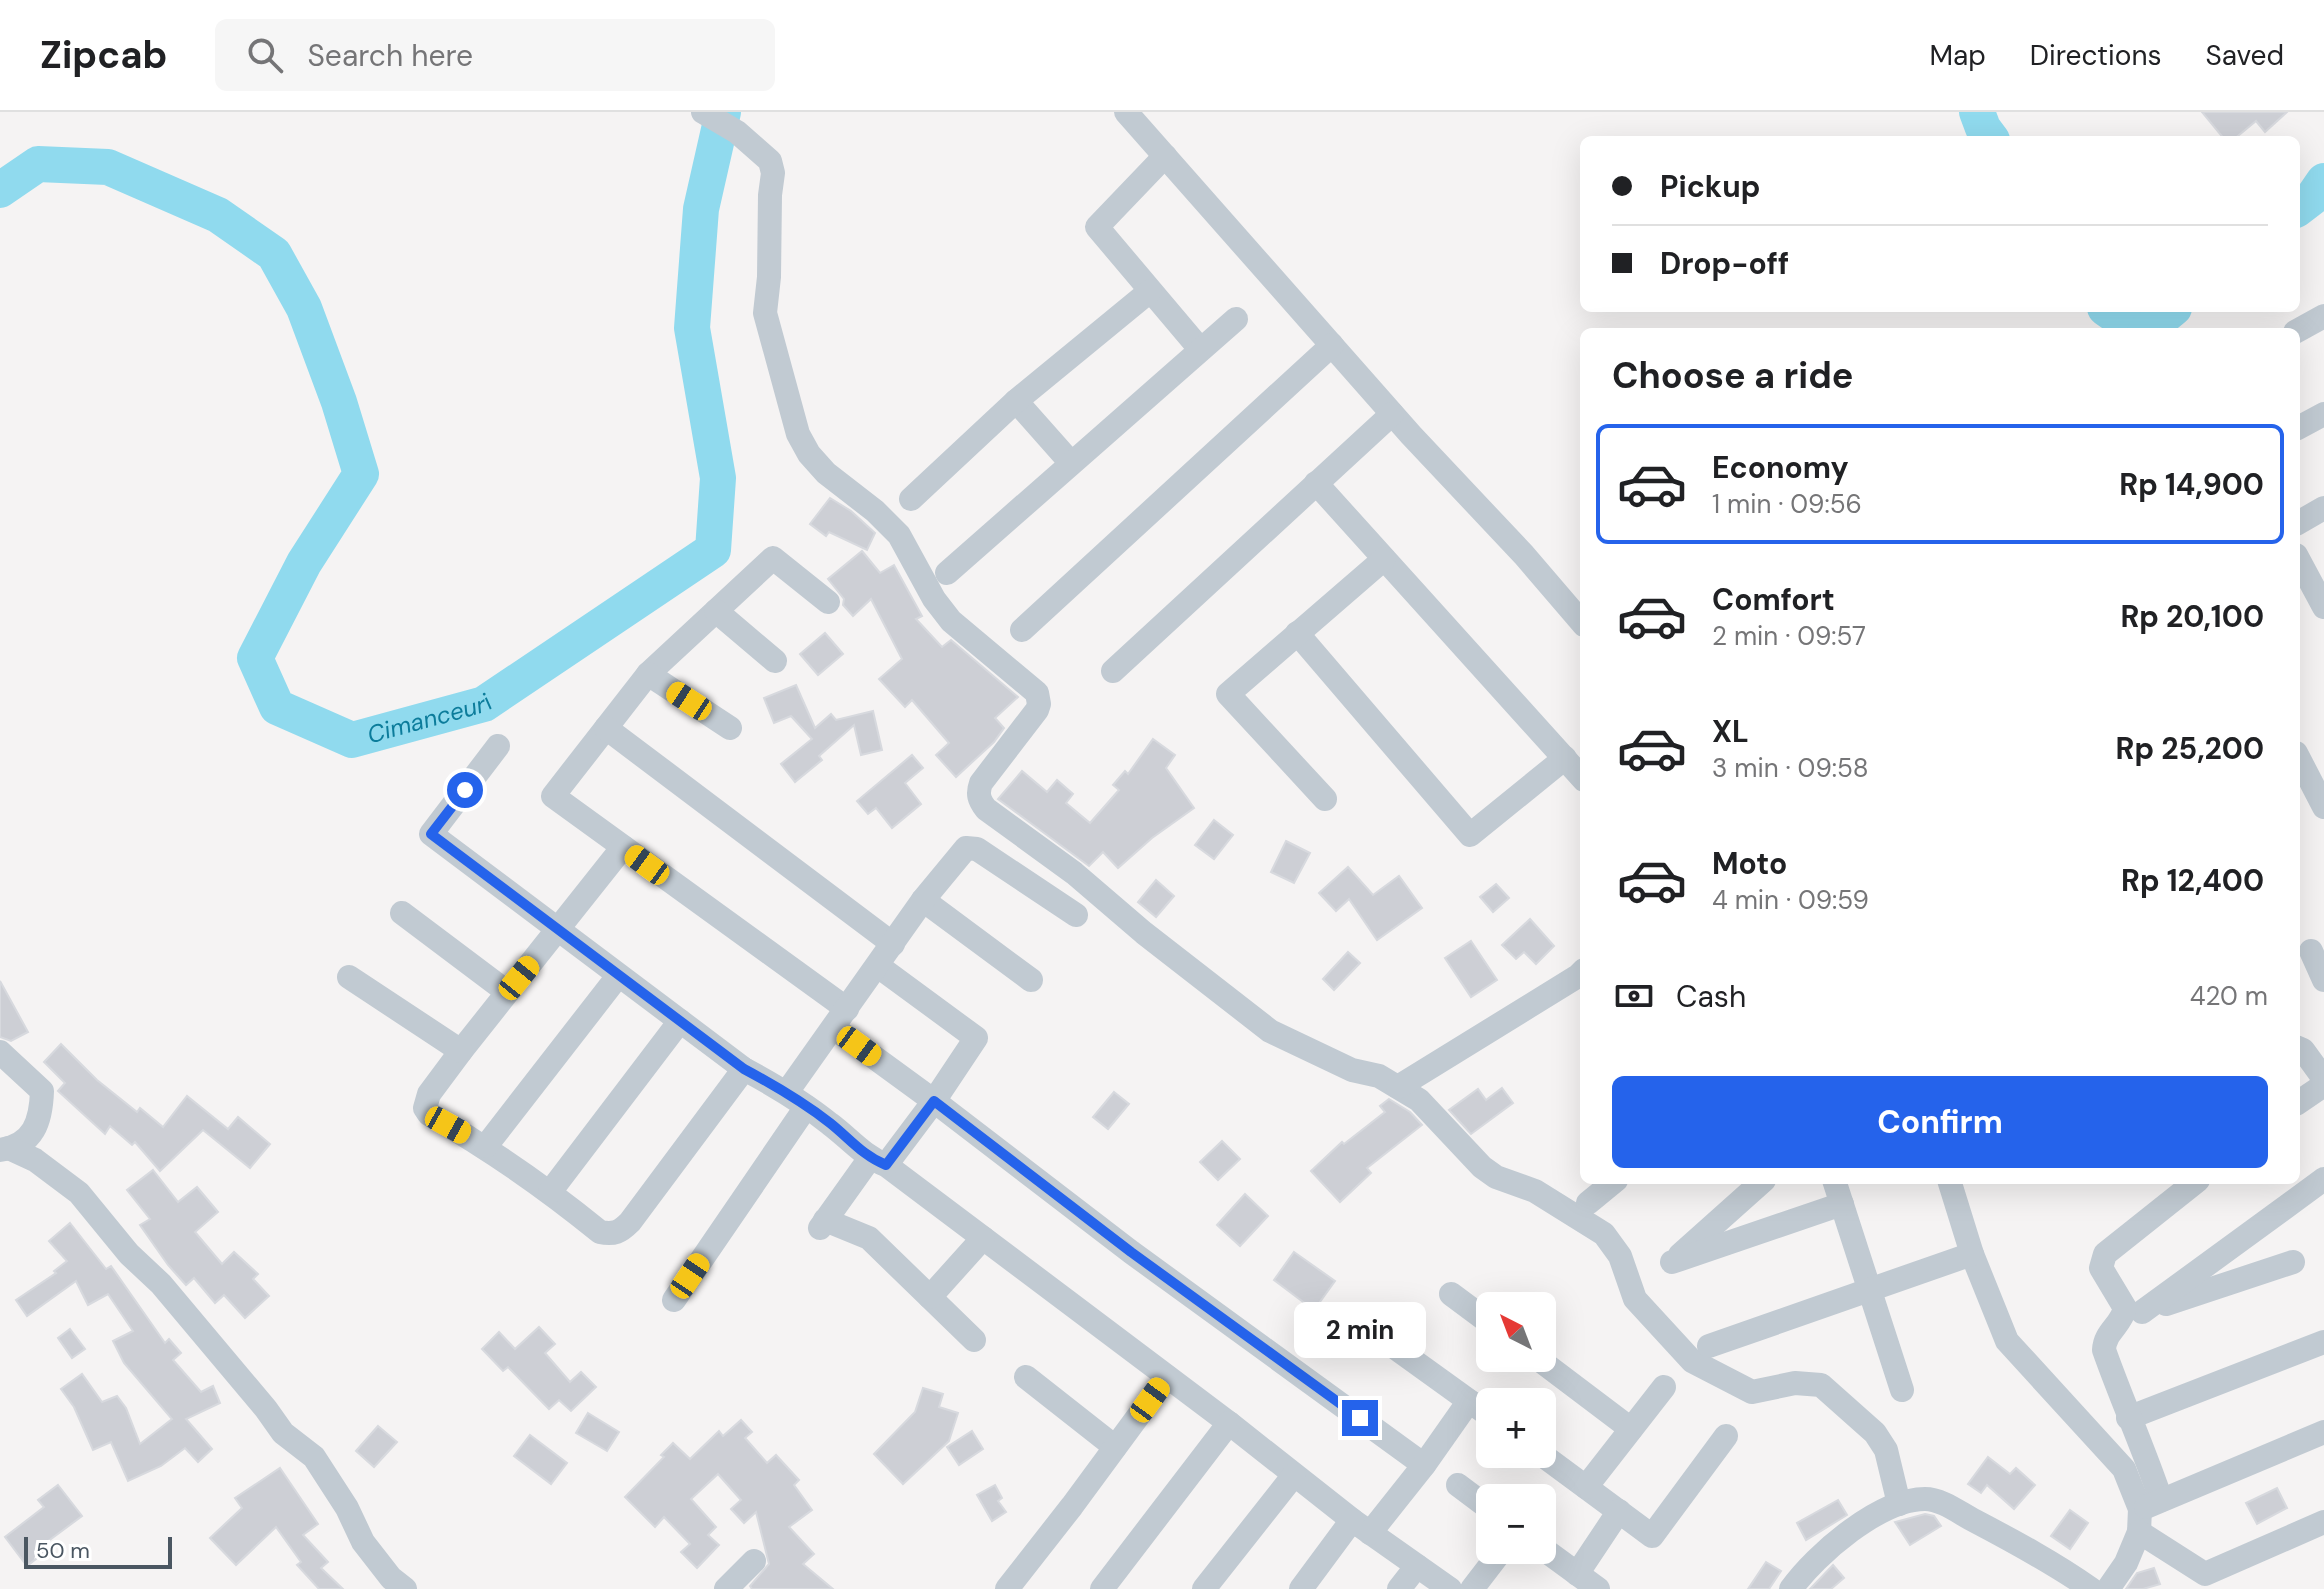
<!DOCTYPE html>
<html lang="en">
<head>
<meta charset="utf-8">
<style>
  body { margin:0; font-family:"DM Sans",sans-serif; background:#f6f6f6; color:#202124; height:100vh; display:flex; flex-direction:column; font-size:30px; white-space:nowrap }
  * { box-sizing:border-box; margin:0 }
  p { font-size:26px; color:#757577 }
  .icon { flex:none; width:44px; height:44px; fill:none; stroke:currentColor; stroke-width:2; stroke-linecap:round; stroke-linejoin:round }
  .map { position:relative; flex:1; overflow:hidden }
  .panel { position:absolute; left:1580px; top:216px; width:720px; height:856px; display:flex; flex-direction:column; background:#fff; border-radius:12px; box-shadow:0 8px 32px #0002 }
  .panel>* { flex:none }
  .hud { position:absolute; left:1580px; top:24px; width:720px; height:176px; border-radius:12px; box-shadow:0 8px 32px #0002; display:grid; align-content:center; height:176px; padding:0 32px; background:#fff }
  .needle { width:52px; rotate:318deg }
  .fabs { position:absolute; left:1476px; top:1180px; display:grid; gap:16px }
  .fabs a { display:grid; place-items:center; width:80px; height:80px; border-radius:12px; background:#fff; box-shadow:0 8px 32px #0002; font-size:40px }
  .scale { position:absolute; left:24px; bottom:20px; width:148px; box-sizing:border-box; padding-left:8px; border:4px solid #4a5661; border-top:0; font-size:22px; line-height:28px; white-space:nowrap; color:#4a5661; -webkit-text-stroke:6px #fff; paint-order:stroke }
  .end { position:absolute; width:36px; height:36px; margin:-18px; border:10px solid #2563eb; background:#fff; box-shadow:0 0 0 4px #fff }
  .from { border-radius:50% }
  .bubble { position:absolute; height:56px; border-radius:12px; background:#fff; box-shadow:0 8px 32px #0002; font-size:26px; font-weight:700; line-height:56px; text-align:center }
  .car { position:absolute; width:24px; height:48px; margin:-24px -12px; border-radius:10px; box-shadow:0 0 6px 2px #0007; background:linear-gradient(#f5c518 24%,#345 0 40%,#f5c518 0 76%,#345 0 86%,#f5c518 0) }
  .hud b { display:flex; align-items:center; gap:28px; height:76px; font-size:30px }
  .hud b+b { border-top:2px solid #e0e0e0 }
  .hud i { width:20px; height:20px; background:#202124 }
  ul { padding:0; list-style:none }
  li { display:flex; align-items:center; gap:24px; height:120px; margin:0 16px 12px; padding:0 16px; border:4px solid transparent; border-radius:12px }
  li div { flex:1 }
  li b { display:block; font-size:30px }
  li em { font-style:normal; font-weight:700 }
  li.selected { border-color:#2563eb }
  li>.icon { width:72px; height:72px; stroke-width:1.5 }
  h2 { padding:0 32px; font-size:36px; line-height:96px }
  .pay { display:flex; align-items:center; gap:20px; height:88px; padding:0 32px; font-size:30px }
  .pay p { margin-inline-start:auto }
  .action { display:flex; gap:16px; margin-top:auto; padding:16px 32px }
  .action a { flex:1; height:92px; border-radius:12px; background:#2563eb; color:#fff; font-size:32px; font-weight:700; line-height:92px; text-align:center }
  header { display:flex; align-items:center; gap:48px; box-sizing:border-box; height:112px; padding:0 40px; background:#fff; border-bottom:2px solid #e0e0e0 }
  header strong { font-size:38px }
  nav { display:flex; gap:44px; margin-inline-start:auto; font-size:28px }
  .search { width:560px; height:72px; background:#f6f6f6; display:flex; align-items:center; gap:20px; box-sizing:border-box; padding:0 28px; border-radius:12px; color:#757577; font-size:30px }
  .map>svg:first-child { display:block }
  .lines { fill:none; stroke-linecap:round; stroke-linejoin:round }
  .river { stroke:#90daee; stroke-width:36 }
  .building { fill:#cdcfd5; stroke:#d7d9de; stroke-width:2 }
  .minor { stroke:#c1cad2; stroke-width:24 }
  .route { stroke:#2563eb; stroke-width:10 }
  .labels { text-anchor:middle; stroke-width:6; stroke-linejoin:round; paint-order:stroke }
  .water-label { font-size:24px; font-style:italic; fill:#0c7c9b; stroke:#fff }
</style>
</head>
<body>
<header>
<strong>Zipcab</strong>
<div class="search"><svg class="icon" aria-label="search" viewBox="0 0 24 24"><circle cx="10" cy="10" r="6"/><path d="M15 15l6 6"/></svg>Search here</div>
<nav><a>Map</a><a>Directions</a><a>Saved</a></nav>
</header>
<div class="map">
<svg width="2324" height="1477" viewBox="0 0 2324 1477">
  <rect width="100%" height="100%" fill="#f5f3f3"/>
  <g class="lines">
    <g class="river">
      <path d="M1977,0L1983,16L1992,28"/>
      <path id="s1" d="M0,78L38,52L108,55L218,103L274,142L304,196L339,290L361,362L304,451L255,546L277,595L352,628L484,592L713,438L718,366L692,216L701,97L723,0"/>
      <path d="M2296,98L2313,85L2324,69"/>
      <path d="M2105,196L2139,220"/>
      <path d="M2145,220L2174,196"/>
    </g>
  </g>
  <g class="building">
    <path d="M2202,0H2287L2265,20L2256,9L2233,28H2225Z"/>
    <path d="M830,386L851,399L875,421L867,438L829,420L826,424L810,412Z"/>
    <path d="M862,439L880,461L894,453L922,504L916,507L942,535L951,528L1018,585L995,606L1004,616L994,630L956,665L936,643L949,631L912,588L905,595L879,567L902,547L871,487L853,504L843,493L844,487L828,467Z"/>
    <path d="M825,521L843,542L818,563L800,542Z"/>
    <path d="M796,573L815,616L831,602L836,608L873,599L882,638L861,643L854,613L819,644L822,648L795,670L781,652L812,627L791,604L774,611L764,586Z"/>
    <path d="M1153,627L1175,643L1166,656L1194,696L1152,726L1118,756L1103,740L1089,754L998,687L1022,659L1047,680L1057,668L1073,682L1066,691L1090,711L1119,678L1113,673L1125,659L1128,662Z"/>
    <path d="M912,643L923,656L905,671L921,692L892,716L876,696L868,702L857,689Z"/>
    <path d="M1214,708L1233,723L1214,747L1195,733Z"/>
    <path d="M1286,729L1310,741L1294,771L1271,760Z"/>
    <path d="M1348,755L1373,783L1399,764L1422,796L1377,828L1349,787L1336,799L1319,781Z"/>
    <path d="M1156,768L1174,784L1156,805L1138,790Z"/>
    <path d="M1496,772L1509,786L1493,800L1480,785Z"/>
    <path d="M1530,807L1554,834L1536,852L1524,840L1516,847L1502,833Z"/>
    <path d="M1471,829L1497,868L1471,885L1445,846Z"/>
    <path d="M1348,840L1360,851L1334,878L1323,867Z"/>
    <path d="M0,869L28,920L11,929L0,925Z"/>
    <path d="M61,932L97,968L137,1000L140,996L163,1015L187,984L228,1017L238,1005L270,1032L250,1056L203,1018L160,1059L135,1030L132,1033L110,1014L105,1022L58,979L65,971L44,950Z"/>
    <path d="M1502,976L1513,991L1471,1022L1449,998L1478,977L1486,988Z"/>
    <path d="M1114,980L1129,992L1108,1017L1093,1005Z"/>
    <path d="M1389,987L1410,1000L1422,1013L1367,1056L1371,1061L1340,1090L1311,1059L1342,1030L1344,1032L1385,1000L1380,994Z"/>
    <path d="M1222,1029L1240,1047L1218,1068L1200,1050Z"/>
    <path d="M153,1058L178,1090L197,1075L218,1100L195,1120L222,1152L234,1140L258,1162L253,1167L269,1184L245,1206L224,1183L215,1191L194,1166L186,1173L168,1153L140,1113L150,1107L127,1078Z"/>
    <path d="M1245,1082L1268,1104L1240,1134L1217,1113Z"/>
    <path d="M70,1111L106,1157L111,1154L165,1231L169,1227L181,1241L173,1248L201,1280L213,1274L220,1291L186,1307L212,1337L198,1350L185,1336L161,1354L128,1369L111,1330L93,1338L74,1295L61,1277L82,1262L102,1290L117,1284L126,1296L140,1332L172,1307L124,1251L113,1229L133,1219L108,1182L88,1193L76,1169L27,1204L16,1188L56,1161L54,1159L67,1149L49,1129Z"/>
    <path d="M1294,1140L1335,1169L1314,1198L1274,1168Z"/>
    <path d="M539,1215L555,1232L545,1241L570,1270L581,1260L596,1275L571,1299L559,1288L549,1297L508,1255L503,1259L482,1237L499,1220L515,1237Z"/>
    <path d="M70,1217L85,1237L72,1246L58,1226Z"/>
    <path d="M923,1276L943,1282L939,1295L958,1301L949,1329L903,1372L874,1342L915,1300Z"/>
    <path d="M588,1301L619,1320L607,1339L576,1321Z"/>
    <path d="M741,1308L752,1320L745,1326L767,1351L776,1343L799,1368L794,1373L812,1398L789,1415L814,1442L803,1452L833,1477H752L750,1474L769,1452L756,1400L744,1411L731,1397L741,1388L718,1362L691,1387L716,1415L708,1423L719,1433L697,1456L681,1440L690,1432L664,1405L655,1415L625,1385L664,1345L661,1343L673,1331L690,1347L719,1319L723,1324Z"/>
    <path d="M378,1314L397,1330L374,1355L356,1339Z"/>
    <path d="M972,1319L983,1337L959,1353L947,1335Z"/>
    <path d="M530,1323L567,1351L551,1372L514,1344Z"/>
    <path d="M1988,1345L2010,1362L2016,1356L2035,1373L2014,1397L1987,1373L1981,1381L1968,1372Z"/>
    <path d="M280,1356L318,1412L303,1423L328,1450L321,1456L343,1477H319L297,1453L301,1450L276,1415L236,1453L210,1426L242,1396L235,1386Z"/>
    <path d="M58,1373L82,1404L47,1430L51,1435L27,1454L5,1425L44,1395L38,1388Z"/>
    <path d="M995,1373L1002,1386L998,1389L1006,1400L992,1409L977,1383Z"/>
    <path d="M2277,1376L2287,1396L2257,1412L2246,1391Z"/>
    <path d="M1838,1388L1847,1403L1806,1428L1797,1411Z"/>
    <path d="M2070,1398L2088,1411L2070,1437L2051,1424Z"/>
    <path d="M1925,1402L1934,1404L1941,1414L1910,1433L1895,1410Z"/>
    <path d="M1766,1450L1781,1459L1769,1477H1748Z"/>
    <path d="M1833,1453L1844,1466L1831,1477H1810Z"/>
    <path d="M2154,1456L2160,1472L2143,1477H2126L2137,1461Z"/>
  </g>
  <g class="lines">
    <g class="minor">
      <path d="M703,0L737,20L770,49L773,61L770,83L769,165L765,201L798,322L809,342L826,361L875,399L899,423L934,487L951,509L1037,581L1039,592L1037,598L981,671C977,682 979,688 986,697L1074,761L1144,821L1270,919L1352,958L1379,964L1419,988L1482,1055L1496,1065L1535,1079L1604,1122L1620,1144L1635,1187L1692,1249L1752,1280L1795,1271L1821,1273L1875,1321L1886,1338L1899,1392"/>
      <path d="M1126,0L1411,323L1524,443L1584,513"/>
      <path d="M1165,44L1097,115L1200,237"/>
      <path d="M2295,220L2324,204"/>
      <path d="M1016,289L1071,351"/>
      <path d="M2296,317L2324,302"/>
      <path d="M1316,371L1584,668"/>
      <path d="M911,387L1016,289L1150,179"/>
      <path d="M2296,412L2324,396"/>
      <path d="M2296,443L2324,495"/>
      <path d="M947,461L1236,207"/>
      <path d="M828,490L773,446L648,562L553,684L847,897"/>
      <path d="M716,499L775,549"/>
      <path d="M1022,518L1332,233"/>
      <path d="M1297,521L1470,723L1565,646"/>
      <path d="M1113,559L1392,302"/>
      <path d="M648,562L730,616"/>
      <path d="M606,616L893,832"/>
      <path d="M498,634L431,722L744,957C774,973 803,990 830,1012C849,1026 863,1044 886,1053L1229,1311L1352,1408L1450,1477"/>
      <path d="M2296,641L2324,695"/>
      <path d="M1325,687L1228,582L1384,447"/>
      <path d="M623,735L461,939L429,982L425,996L429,1002C490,1037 545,1075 600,1120C614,1123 620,1120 630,1110L744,957"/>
      <path d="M923,788L1031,868"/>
      <path d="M402,801L507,880"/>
      <path d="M2311,839L2324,868"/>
      <path d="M878,854L976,926L934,989L886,1053"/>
      <path d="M349,865L461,939"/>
      <path d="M834,916L934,989L1131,1140L1424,1353"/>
      <path d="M2296,935L2303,938L2324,967"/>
      <path d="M0,940L42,979C41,1009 34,1033 0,1038"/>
      <path d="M1398,975L1578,864L1584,858"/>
      <path d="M787,980L923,788L966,736L977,737L1076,803"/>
      <path d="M2296,992L2324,973"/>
      <path d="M486,1034L618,864"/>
      <path d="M9,1036L35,1048L79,1081L129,1142L161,1172L266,1297L283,1321L314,1345L347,1396L363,1430L391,1466L405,1477"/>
      <path d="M1834,1068L1902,1278"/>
      <path d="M1949,1068L1972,1142L2007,1229L2124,1357L2140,1397L2139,1420"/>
      <path d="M550,1080L680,909"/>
      <path d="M1588,1091L1616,1068"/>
      <path d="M825,1108L869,1126L974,1228"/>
      <path d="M820,1116L870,1046"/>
      <path d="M1680,1143L1764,1068"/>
      <path d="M1672,1150L1842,1092"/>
      <path d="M1451,1182L1490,1211"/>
      <path d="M930,1185L983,1126"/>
      <path d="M674,1188L806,995"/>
      <path d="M2166,1192L2293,1150"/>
      <path d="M2142,1200L2324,1067"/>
      <path d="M1709,1234L1972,1142"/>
      <path d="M1397,1237L1490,1304"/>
      <path d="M1537,1246L1631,1317"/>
      <path d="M1026,1265L1115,1335"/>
      <path d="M2128,1306L2324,1230"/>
      <path d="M1541,1342L1652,1424L1726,1324"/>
      <path d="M1458,1373L1490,1397"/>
      <path d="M1586,1375L1664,1275"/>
      <path d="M2161,1388C2144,1337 2122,1289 2104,1238C2105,1219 2121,1214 2125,1196L2101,1156L2105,1142L2198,1068"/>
      <path d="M2146,1395L2324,1320"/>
      <path d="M1370,1421L1424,1353L1469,1289"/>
      <path d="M1542,1436L1598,1477"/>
      <path d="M1577,1462L1619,1399"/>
      <path d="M726,1477L754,1449"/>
      <path d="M1007,1477L1072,1394L1167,1265"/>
      <path d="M1102,1477L1229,1311"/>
      <path d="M1204,1477L1294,1363"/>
      <path d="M1301,1477L1352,1408"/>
      <path d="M1399,1477L1417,1454"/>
      <path d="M1472,1477L1502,1438"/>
      <path d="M1791,1477C1816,1442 1880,1387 1925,1387C1942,1387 1961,1402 1975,1409C2015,1430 2054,1451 2091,1477"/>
      <path d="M2108,1477L2126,1451L2139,1420L2205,1462L2324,1410"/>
    </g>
  </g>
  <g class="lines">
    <path class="route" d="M465,678L431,722L744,957C774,973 803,990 830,1011C849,1026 863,1044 886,1053L934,989L1131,1140L1360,1306"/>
  </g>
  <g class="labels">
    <g class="water-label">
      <text dy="8" stroke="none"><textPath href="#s1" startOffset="970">Cimanceuri</textPath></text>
    </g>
  </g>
</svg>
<div class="fabs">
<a><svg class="needle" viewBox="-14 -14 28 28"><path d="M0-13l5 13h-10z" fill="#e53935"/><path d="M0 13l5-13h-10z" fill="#757577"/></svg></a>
<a>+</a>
<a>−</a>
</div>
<div class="scale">50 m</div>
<i class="end from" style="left:465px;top:678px"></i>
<i class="end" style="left:1360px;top:1306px"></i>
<div class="bubble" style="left:1294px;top:1190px;width:132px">2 min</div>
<i class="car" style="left:689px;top:589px;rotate:303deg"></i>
<i class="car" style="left:647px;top:753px;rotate:306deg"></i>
<i class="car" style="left:519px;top:866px;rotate:39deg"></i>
<i class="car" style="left:859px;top:934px;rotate:126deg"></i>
<i class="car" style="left:448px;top:1013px;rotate:119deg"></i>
<i class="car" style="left:690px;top:1164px;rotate:34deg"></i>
<i class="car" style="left:1150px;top:1288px;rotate:36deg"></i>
<div class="hud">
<b><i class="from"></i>Pickup</b>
<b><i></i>Drop-off</b>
</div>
<section class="panel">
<h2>Choose a ride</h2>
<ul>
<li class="selected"><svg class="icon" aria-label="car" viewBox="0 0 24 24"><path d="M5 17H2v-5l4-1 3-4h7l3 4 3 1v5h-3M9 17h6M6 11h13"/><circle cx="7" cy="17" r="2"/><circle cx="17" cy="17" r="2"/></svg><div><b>Economy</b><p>1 min · 09:56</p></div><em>Rp 14,900</em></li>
<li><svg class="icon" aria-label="car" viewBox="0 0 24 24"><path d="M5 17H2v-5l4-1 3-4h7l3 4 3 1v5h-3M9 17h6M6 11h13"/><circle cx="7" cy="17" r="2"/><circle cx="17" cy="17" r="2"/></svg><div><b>Comfort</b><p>2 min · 09:57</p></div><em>Rp 20,100</em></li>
<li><svg class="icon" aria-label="car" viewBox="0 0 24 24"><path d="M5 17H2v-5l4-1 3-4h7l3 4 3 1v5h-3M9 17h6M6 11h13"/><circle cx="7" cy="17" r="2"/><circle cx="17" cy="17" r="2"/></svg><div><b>XL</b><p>3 min · 09:58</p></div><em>Rp 25,200</em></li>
<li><svg class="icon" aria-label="car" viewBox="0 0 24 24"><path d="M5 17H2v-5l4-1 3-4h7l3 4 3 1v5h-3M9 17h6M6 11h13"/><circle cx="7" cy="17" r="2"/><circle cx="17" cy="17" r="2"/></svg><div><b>Moto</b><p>4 min · 09:59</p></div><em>Rp 12,400</em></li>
</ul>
<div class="pay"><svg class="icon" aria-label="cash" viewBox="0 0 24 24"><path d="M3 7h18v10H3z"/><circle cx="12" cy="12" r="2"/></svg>Cash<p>420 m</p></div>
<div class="action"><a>Confirm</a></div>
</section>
</div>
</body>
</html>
